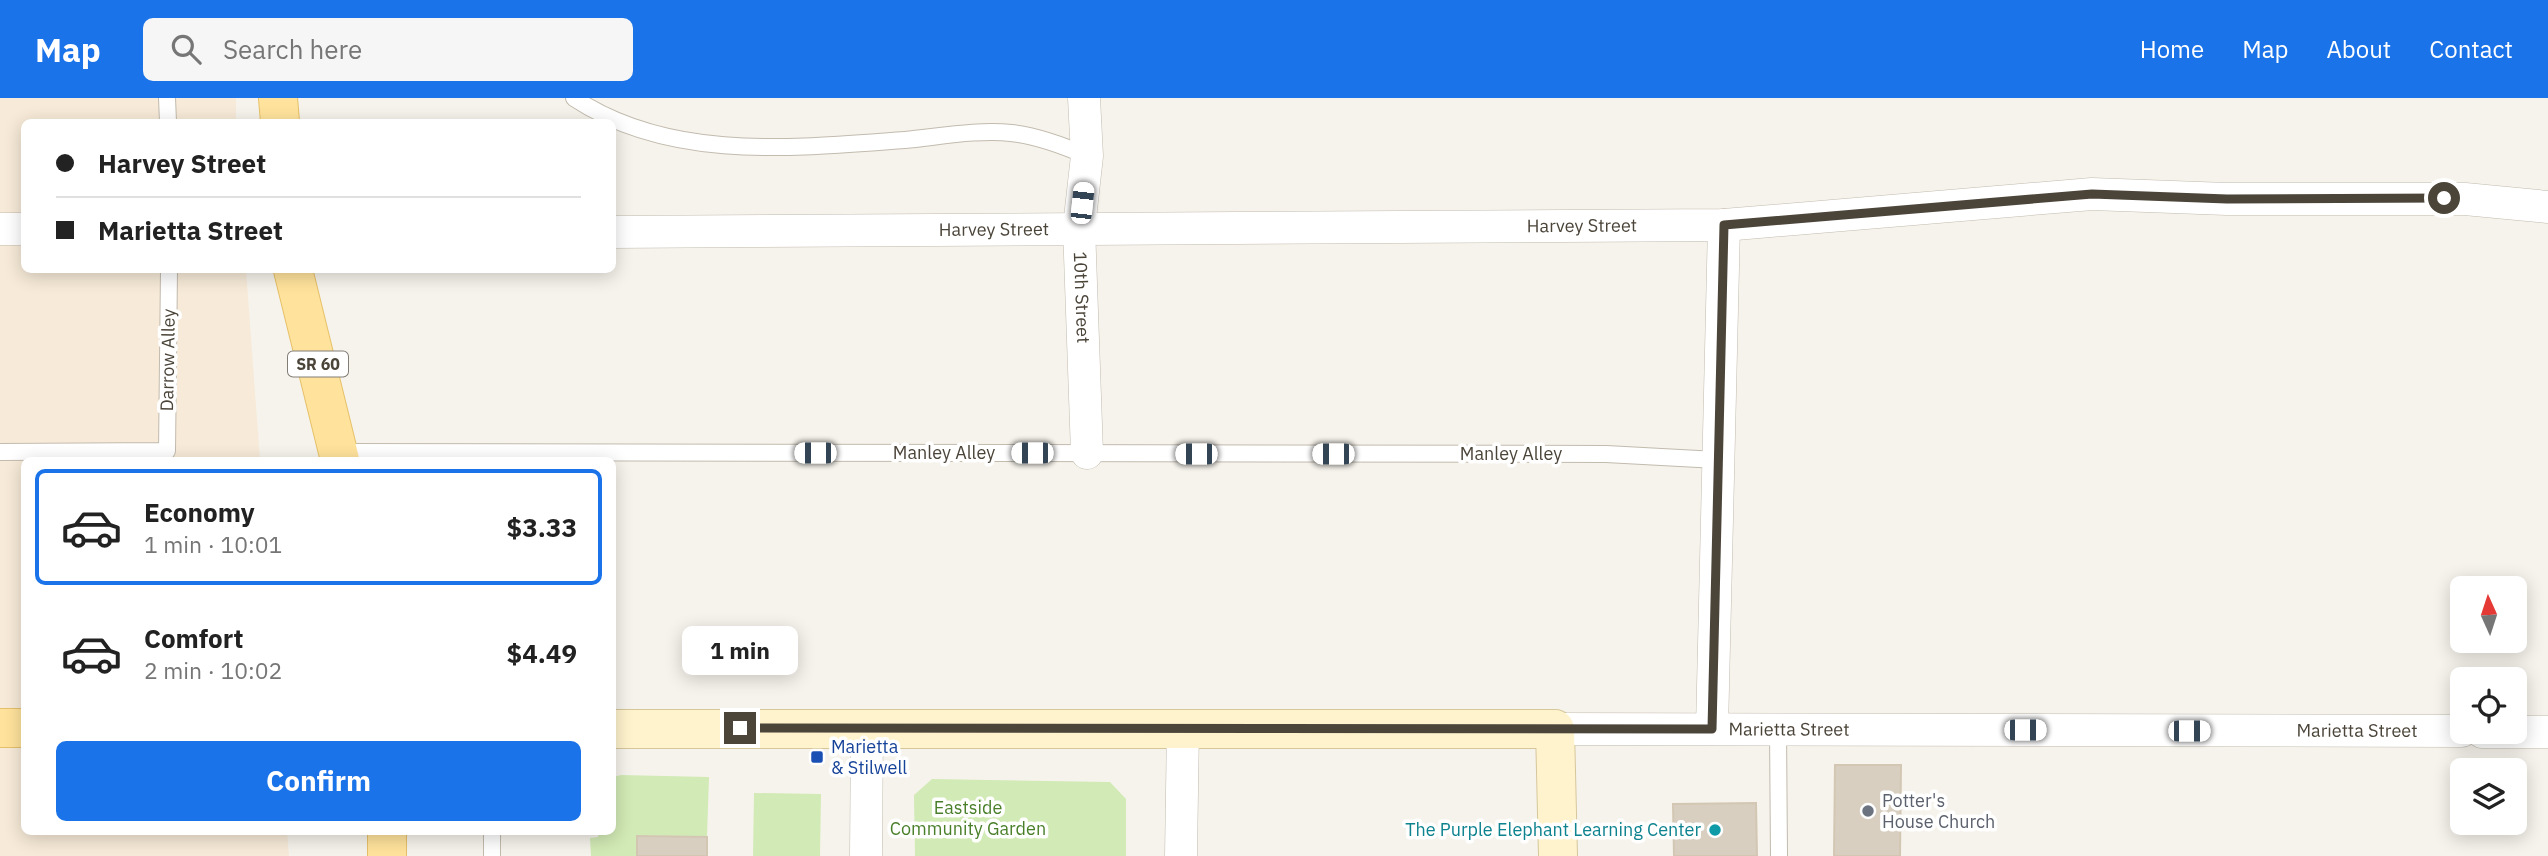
<!DOCTYPE html>
<html lang="en">
<head>
<meta charset="utf-8">
<style>
  body { margin:0; font-family:"IBM Plex Sans",sans-serif; background:#f6f6f6; color:#222; height:100vh; display:flex; flex-direction:column; font-size:26px; white-space:nowrap }
  * { box-sizing:border-box; margin:0 }
  p { font-size:23px; color:#767676 }
  .icon { flex:none; width:38px; height:38px; fill:none; stroke:currentColor; stroke-width:2; stroke-linecap:round; stroke-linejoin:round }
  .map { position:relative; flex:1; overflow:hidden }
  .sheet { position:absolute; left:21px; top:359px; width:595px; height:378px; display:flex; flex-direction:column; background:#fff; border-radius:10px; box-shadow:0 4px 18px #0003 }
  .sheet>* { flex:none }
  .guide { position:absolute; left:21px; top:21px; width:595px; height:154px; border-radius:10px; box-shadow:0 4px 18px #0003; display:grid; align-content:center; height:154px; padding:0 35px; background:#fff }
  .needle { width:46px; rotate:357deg }
  .tools { position:absolute; left:2450px; top:478px; display:grid; gap:14px }
  .tools a { display:grid; place-items:center; width:77px; height:77px; border-radius:10px; background:#fff; box-shadow:0 4px 18px #0003; font-size:35px }
  .end { position:absolute; width:32px; height:32px; margin:-16px; border:9px solid #4b4439; background:#fff; box-shadow:0 0 0 4px #fff }
  .from { border-radius:50% }
  .bubble { position:absolute; height:49px; border-radius:10px; background:#fff; box-shadow:0 4px 18px #0003; font-size:23px; font-weight:800; line-height:49px; text-align:center }
  .car { position:absolute; width:21px; height:42px; margin:-21px -10px; border-radius:9px; box-shadow:0 0 5px 2px #0007; background:linear-gradient(#fff 24%,#345 0 40%,#fff 0 76%,#345 0 86%,#fff 0) }
  .guide b { display:flex; align-items:center; gap:24px; height:66px; font-size:26px }
  .guide b+b { border-top:2px solid #e0e0e0 }
  .guide i { width:18px; height:18px; background:#222 }
  ul { padding:12px 0 0; list-style:none }
  li { display:flex; align-items:center; gap:21px; height:116px; margin:0 14px 10px; padding:0 21px; border:4px solid transparent; border-radius:10px }
  li div { flex:1 }
  li b { display:block; font-size:26px }
  li em { font-style:normal; font-weight:800 }
  li.selected { border-color:#1a73e8 }
  li>.icon { width:63px; height:63px; stroke-width:1.5 }
  .cta { display:flex; gap:14px; margin-top:auto; padding:14px 35px }
  .cta a { flex:1; height:80px; border-radius:10px; background:#1a73e8; color:#fff; font-size:28px; font-weight:800; line-height:80px; text-align:center }
  header { display:flex; align-items:center; gap:42px; box-sizing:border-box; height:98px; padding:0 35px; background:#1a73e8; color:#fff }
  header strong { font-size:33px }
  nav { display:flex; gap:38px; margin-inline-start:auto; font-size:24px }
  .search { width:490px; height:63px; background:#f6f6f6; display:flex; align-items:center; gap:18px; box-sizing:border-box; padding:0 24px; border-radius:10px; color:#767676; font-size:26px }
  .map>svg:first-child { display:block }
  .commercial { fill:#f7ead8 }
  .green { fill:#d2eab5 }
  .building { fill:#d8cfc1; stroke:#d3c7b4; stroke-width:2 }
  .lines { fill:none; stroke-linecap:round; stroke-linejoin:round }
  .service-casing { stroke:#c2bbae; stroke-width:18 }
  .minor-casing { stroke:#c2bbae; stroke-width:33 }
  .secondary-casing { stroke:#d6c79b; stroke-width:40 }
  .primary-casing { stroke:#e6c16a; stroke-width:40 }
  .service { stroke:#fff; stroke-width:16 }
  .minor { stroke:#fff; stroke-width:32 }
  .secondary { stroke:#fff3cd; stroke-width:38 }
  .primary { stroke:#ffe39c; stroke-width:38 }
  .route { stroke:#4b4439; stroke-width:9 }
  .transit-dot { fill:#1a4fb4; stroke:#fff; stroke-width:2.5 }
  .worship-dot { fill:#6b7280; stroke:#fff; stroke-width:2.5 }
  .culture-dot { fill:#0f9aa8; stroke:#fff; stroke-width:2.5 }
  .labels { text-anchor:middle; stroke-width:7; stroke-linejoin:round; paint-order:stroke }
  .shield { fill:#fff; stroke:#817c74; stroke-width:2 }
  .shield-label { font-size:16px; font-weight:bold; fill:#4b4439 }
  .street-label { font-size:18px; fill:#4b4439; stroke:#fff }
  .transit-label { font-size:18px; fill:#164399; stroke:#fff; text-anchor:start }
  .worship-label { font-size:18px; fill:#5b616d; stroke:#fff; text-anchor:start }
  .park-label { font-size:18px; fill:#4a7f2a; stroke:#fff }
  .culture-label { font-size:18px; fill:#0d838f; stroke:#fff; text-anchor:end }
</style>
</head>
<body>
<header>
<strong>Map</strong>
<div class="search"><svg class="icon" aria-label="search" viewBox="0 0 24 24"><circle cx="10" cy="10" r="6"/><path d="M15 15l6 6"/></svg>Search here</div>
<nav><a>Home</a><a>Map</a><a>About</a><a>Contact</a></nav>
</header>
<div class="map">
<svg width="2548" height="758" viewBox="0 0 2548 758">
  <rect width="100%" height="100%" fill="#f6f3ec"/>
  <path class="commercial" d="M0,0H236V24H24V172H246L260,362H24V733H287L289,758H0Z"/>
  <g class="green">
    <path d="M621,677L709,679L707,739L638,738L637,758H591L590,740L598,739L599,733H612L613,679Z"/>
    <path d="M932,681L1110,684L1126,701V758H915L914,697Z"/>
    <path d="M754,695L821,696L820,758H753Z"/>
  </g>
  <g class="building">
    <path d="M1835,667H1901L1900,758H1834Z"/>
    <path d="M1756,705L1757,758H1674L1673,706Z"/>
    <path d="M637,738L707,739V758H637Z"/>
  </g>
  <g class="lines">
    <g class="service-casing">
      <g id="service">
        <path d="M167,0L168,24"/>
        <path d="M574,0C670,64 795,50 905,42C937,39 980,31 1011,35C1038,38 1062,47 1087,58"/>
        <path d="M0,354L167,353L169,172"/>
        <path d="M338,354L1606,356L1717,362"/>
        <path d="M1778,631L1779,758"/>
        <path d="M492,758V733"/>
      </g>
    </g>
    <g class="minor-casing">
      <g id="minor">
        <path id="s1" d="M1084,0L1087,58L1079,129L1087,355"/>
        <path d="M0,131H24"/>
        <path id="s2" d="M612,134L1724,127L2092,96L2227,101H2465L2548,109"/>
        <path id="s3" d="M1555,631L2462,633"/>
        <path d="M1712,631L1724,127"/>
        <path d="M2482,634H2548"/>
        <path d="M866,758L867,629"/>
        <path d="M1181,758L1183,630"/>
      </g>
    </g>
    <g class="secondary-casing">
      <path id="secondary" d="M612,631H1555L1558,758"/>
    </g>
    <g class="primary-casing">
      <g id="primary">
        <path d="M278,0L280,24"/>
        <path d="M293,172L340,362"/>
        <path d="M0,630H24"/>
        <path d="M387,733V758"/>
      </g>
    </g>
    <use href="#service" class="service"/>
    <use href="#minor" class="minor"/>
    <use href="#secondary" class="secondary"/>
    <use href="#primary" class="primary"/>
  </g>
  <g class="lines">
    <path class="route" d="M740,630L1712,631L1724,127L2092,96L2227,101L2444,100"/>
  </g>
  <rect class="transit-dot" x="810" y="652" width="14" height="14" rx="3.5"/>
  <circle class="worship-dot" cx="1868" cy="713" r="7"/>
  <circle class="culture-dot" cx="1715" cy="732" r="7"/>
  <g class="labels">
    <rect class="shield" x="288" y="253.5" width="60" height="25" rx="5"/>
    <g class="shield-label">
      <text x="318" y="272">SR 60</text>
    </g>
    <g class="street-label">
      <text dy="6" stroke="none"><textPath href="#s2" startOffset="970">Harvey Street</textPath></text>
      <text dy="6" stroke="none"><textPath href="#s2" startOffset="382">Harvey Street</textPath></text>
      <text dy="6" stroke="none"><textPath href="#s1" startOffset="200">10th Street</textPath></text>
      <text transform="translate(168 262) rotate(-89)" y="6">Darrow Alley</text>
      <text x="944" y="361">Manley Alley</text>
      <text x="1511" y="362">Manley Alley</text>
      <text dy="6" stroke="none"><textPath href="#s3" startOffset="234">Marietta Street</textPath></text>
      <text dy="6" stroke="none"><textPath href="#s3" startOffset="802">Marietta Street</textPath></text>
    </g>
    <g class="transit-label">
      <text x="831" y="655">Marietta<tspan x="831" dy="21">&amp; Stilwell</tspan></text>
    </g>
    <g class="worship-label">
      <text x="1882" y="709">Potter's<tspan x="1882" dy="21">House Church</tspan></text>
    </g>
    <g class="park-label">
      <text x="968" y="716">Eastside<tspan x="968" dy="21">Community Garden</tspan></text>
    </g>
    <g class="culture-label">
      <text x="1701" y="738">The Purple Elephant Learning Center</text>
    </g>
  </g>
</svg>
<div class="tools">
<a><svg class="needle" viewBox="-14 -14 28 28"><path d="M0-13l5 13h-10z" fill="#e53935"/><path d="M0 13l5-13h-10z" fill="#767676"/></svg></a>
<a><svg class="icon" aria-label="locate" viewBox="0 0 24 24"><circle cx="12" cy="12" r="6"/><path d="M12 2v4M12 18v4M2 12h4M18 12h4"/></svg></a>
<a><svg class="icon" aria-label="layers" viewBox="0 0 24 24"><path d="M12 4l9 5-9 5-9-5zM3 14l9 5 9-5"/></svg></a>
</div>
<i class="end from" style="left:2444px;top:100px"></i>
<i class="end" style="left:740px;top:630px"></i>
<div class="bubble" style="left:682px;top:528px;width:116px">1 min</div>
<i class="car" style="left:1082px;top:105px;rotate:6deg"></i>
<i class="car" style="left:815px;top:355px;rotate:270deg"></i>
<i class="car" style="left:1032px;top:355px;rotate:270deg"></i>
<i class="car" style="left:1196px;top:356px;rotate:270deg"></i>
<i class="car" style="left:1333px;top:356px;rotate:270deg"></i>
<i class="car" style="left:2025px;top:632px;rotate:90deg"></i>
<i class="car" style="left:2189px;top:633px;rotate:90deg"></i>
<div class="guide">
<b><i class="from"></i>Harvey Street</b>
<b><i></i>Marietta Street</b>
</div>
<section class="sheet">
<ul>
<li class="selected"><svg class="icon" aria-label="car" viewBox="0 0 24 24"><path d="M5 17H2v-5l4-1 3-4h7l3 4 3 1v5h-3M9 17h6M6 11h13"/><circle cx="7" cy="17" r="2"/><circle cx="17" cy="17" r="2"/></svg><div><b>Economy</b><p>1 min · 10:01</p></div><em>$3.33</em></li>
<li><svg class="icon" aria-label="car" viewBox="0 0 24 24"><path d="M5 17H2v-5l4-1 3-4h7l3 4 3 1v5h-3M9 17h6M6 11h13"/><circle cx="7" cy="17" r="2"/><circle cx="17" cy="17" r="2"/></svg><div><b>Comfort</b><p>2 min · 10:02</p></div><em>$4.49</em></li>
</ul>
<div class="cta"><a>Confirm</a></div>
</section>
</div>
</body>
</html>
